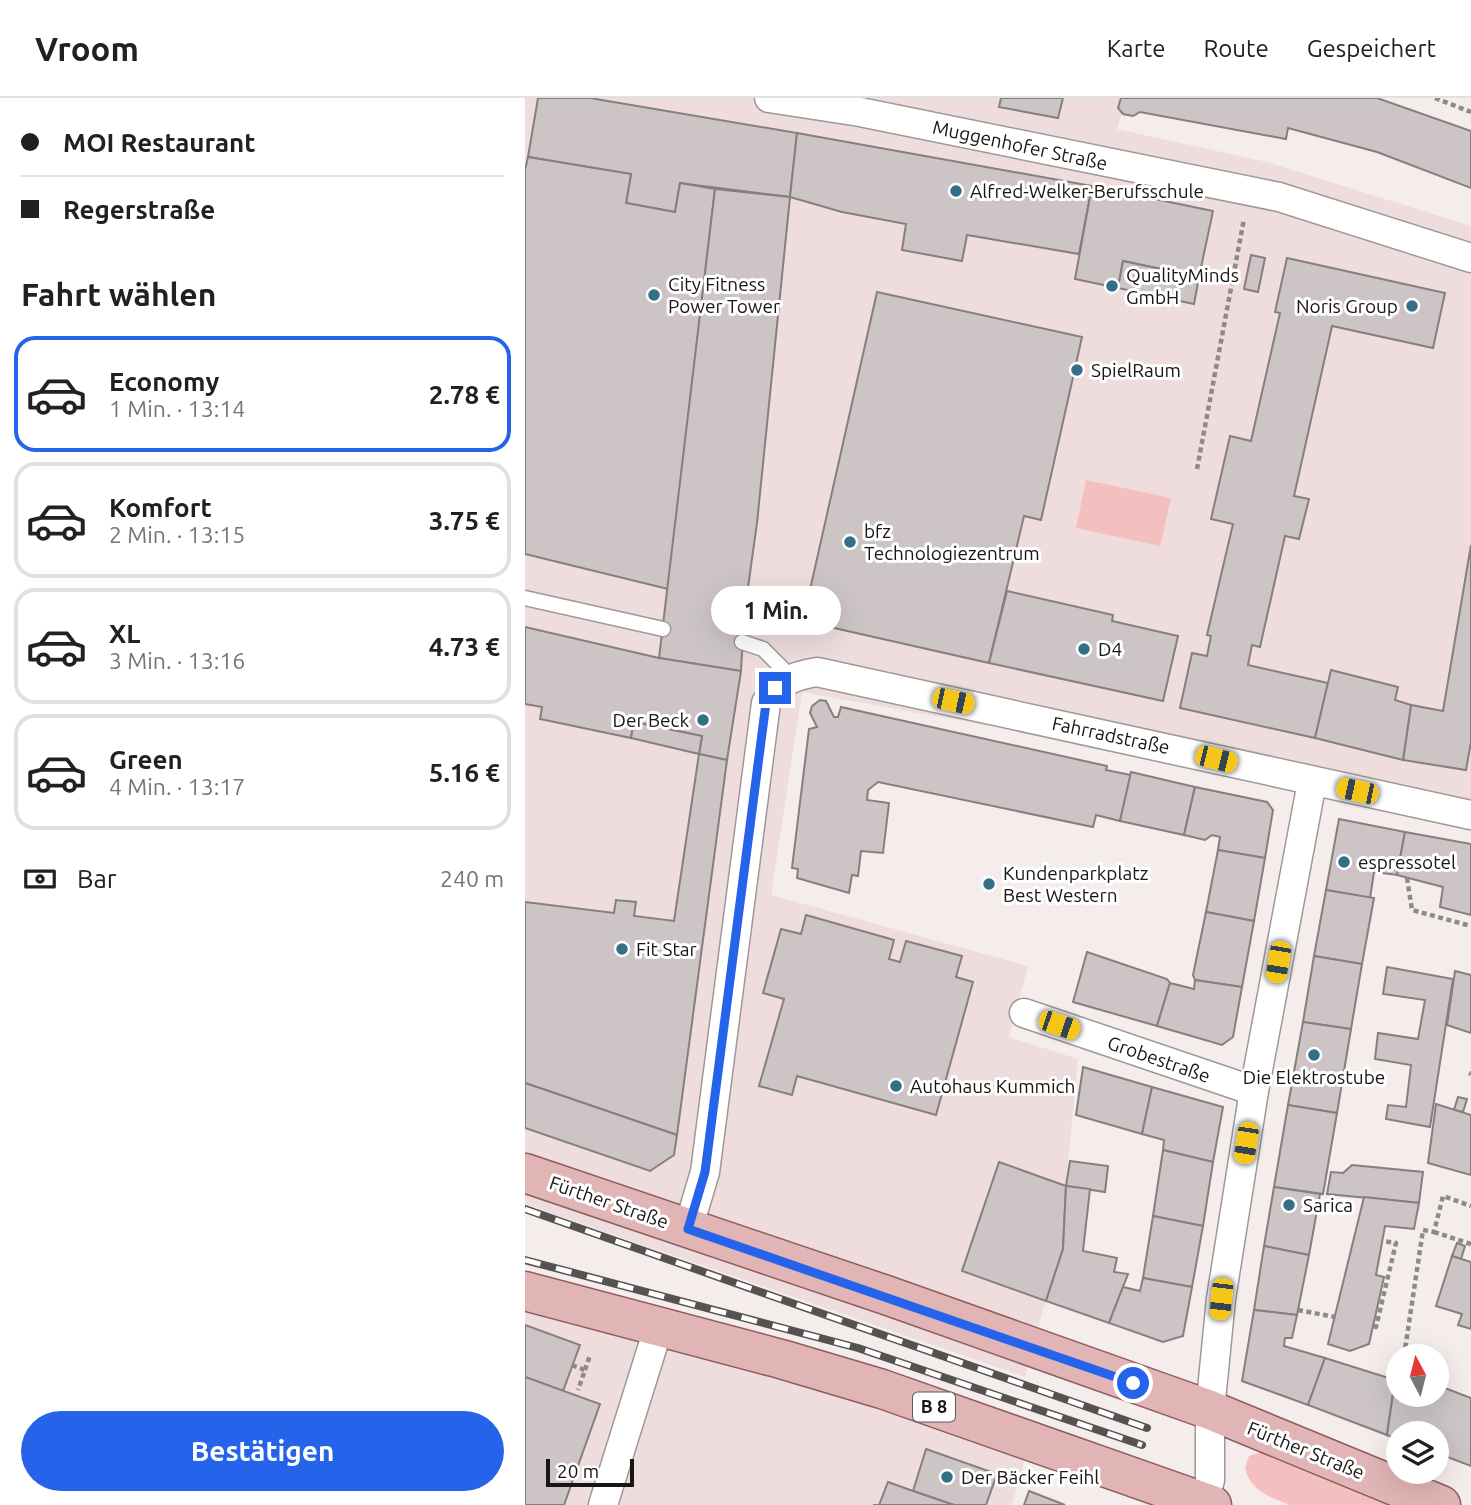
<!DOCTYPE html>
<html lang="de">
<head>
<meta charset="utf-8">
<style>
  body { margin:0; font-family:Ubuntu,sans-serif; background:#f6f6f6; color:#202124; height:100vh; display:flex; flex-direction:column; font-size:26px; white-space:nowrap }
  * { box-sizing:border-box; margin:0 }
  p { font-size:23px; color:#757577 }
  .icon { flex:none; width:38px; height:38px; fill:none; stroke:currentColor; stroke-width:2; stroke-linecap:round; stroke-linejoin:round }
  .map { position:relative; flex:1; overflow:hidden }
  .details { display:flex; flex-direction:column; background:#fff; width:525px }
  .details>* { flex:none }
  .banner { display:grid; align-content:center; height:154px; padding:0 21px; background:#fff }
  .needle { width:46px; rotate:353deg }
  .controls { position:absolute; left:861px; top:1246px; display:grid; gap:14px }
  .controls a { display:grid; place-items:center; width:63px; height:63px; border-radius:50%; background:#fff; box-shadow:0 7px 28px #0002; font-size:35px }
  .scale { position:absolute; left:21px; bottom:18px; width:88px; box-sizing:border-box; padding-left:7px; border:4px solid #181515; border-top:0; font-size:19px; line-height:24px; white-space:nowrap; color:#181515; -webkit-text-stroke:5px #fff; paint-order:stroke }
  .end { position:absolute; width:32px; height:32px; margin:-16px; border:9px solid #2563eb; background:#fff; box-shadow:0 0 0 4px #fff }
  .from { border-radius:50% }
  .bubble { position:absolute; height:49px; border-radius:24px; background:#fff; box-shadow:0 7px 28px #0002; font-size:23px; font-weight:700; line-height:49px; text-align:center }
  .car { position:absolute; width:21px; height:42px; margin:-21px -10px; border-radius:9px; box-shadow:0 0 5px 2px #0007; background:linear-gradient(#f5c518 24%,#345 0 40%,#f5c518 0 76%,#345 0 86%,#f5c518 0) }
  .banner b { display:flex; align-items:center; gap:24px; height:66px; font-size:26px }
  .banner b+b { border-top:2px solid #e0e0e0 }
  .banner i { width:18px; height:18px; background:#202124 }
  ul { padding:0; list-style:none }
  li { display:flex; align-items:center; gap:21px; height:116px; margin:0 14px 10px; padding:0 7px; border:4px solid #e0e0e0; border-radius:21px }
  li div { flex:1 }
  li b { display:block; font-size:26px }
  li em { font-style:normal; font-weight:700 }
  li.selected { border-color:#2563eb }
  li>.icon { width:63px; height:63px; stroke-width:1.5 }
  h2 { padding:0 21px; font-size:32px; line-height:84px }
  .pay { display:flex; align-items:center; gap:18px; height:77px; padding:0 21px; font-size:26px }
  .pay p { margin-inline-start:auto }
  .primary-button { display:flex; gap:14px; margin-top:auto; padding:14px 21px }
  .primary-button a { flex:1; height:80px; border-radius:42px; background:#2563eb; color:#fff; font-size:28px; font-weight:700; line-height:80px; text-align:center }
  header { display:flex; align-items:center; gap:42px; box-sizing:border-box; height:98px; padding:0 35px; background:#fff; border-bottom:2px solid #e0e0e0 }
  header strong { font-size:33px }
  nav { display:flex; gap:38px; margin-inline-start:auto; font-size:24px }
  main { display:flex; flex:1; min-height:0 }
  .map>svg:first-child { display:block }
  .built { fill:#eedddc }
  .green { fill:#f4bfbf }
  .building { fill:#cdc5c5; stroke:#877f7f; stroke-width:2 }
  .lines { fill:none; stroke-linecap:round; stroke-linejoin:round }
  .service-casing { stroke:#a09898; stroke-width:17 }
  .minor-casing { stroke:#a09898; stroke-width:31 }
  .primary-casing { stroke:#8e5d5e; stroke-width:41 }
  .path { stroke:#8f8989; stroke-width:4.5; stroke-dasharray:5 3.5; stroke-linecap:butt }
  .service { stroke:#fff; stroke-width:14 }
  .minor { stroke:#fff; stroke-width:28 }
  .primary { stroke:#e1b5b6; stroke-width:38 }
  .rail-casing { stroke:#575252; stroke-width:8 }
  .rail { stroke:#fff; stroke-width:5; stroke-dasharray:16; stroke-linecap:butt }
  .route { stroke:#2563eb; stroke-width:9 }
  .poi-dot { fill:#346f87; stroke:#fff; stroke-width:2.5 }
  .labels { text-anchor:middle; stroke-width:6; stroke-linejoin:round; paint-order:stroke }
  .shield { fill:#fff; stroke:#5d5b5b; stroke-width:2 }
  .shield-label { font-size:18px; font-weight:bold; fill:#181515 }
  .street-label { font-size:19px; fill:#181515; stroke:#fff }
  .poi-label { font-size:19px; fill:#181515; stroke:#fff; text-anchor:start }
</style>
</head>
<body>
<header>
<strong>Vroom</strong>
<nav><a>Karte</a><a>Route</a><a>Gespeichert</a></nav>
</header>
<main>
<section class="details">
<div class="banner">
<b><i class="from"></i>MOI Restaurant</b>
<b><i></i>Regerstraße</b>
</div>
<h2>Fahrt wählen</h2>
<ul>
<li class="selected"><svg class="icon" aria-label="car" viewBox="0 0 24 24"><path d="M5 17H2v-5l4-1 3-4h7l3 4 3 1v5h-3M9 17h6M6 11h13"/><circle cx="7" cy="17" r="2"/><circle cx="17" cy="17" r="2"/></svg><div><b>Economy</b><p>1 Min. · 13:14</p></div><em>2.78 €</em></li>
<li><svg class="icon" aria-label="car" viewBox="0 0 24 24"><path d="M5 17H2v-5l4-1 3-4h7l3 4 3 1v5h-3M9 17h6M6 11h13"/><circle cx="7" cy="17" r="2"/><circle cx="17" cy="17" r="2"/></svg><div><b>Komfort</b><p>2 Min. · 13:15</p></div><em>3.75 €</em></li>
<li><svg class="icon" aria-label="car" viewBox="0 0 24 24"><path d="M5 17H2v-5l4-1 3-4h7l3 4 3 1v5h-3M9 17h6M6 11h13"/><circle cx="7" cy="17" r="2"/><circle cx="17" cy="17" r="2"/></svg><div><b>XL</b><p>3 Min. · 13:16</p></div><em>4.73 €</em></li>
<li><svg class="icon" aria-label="car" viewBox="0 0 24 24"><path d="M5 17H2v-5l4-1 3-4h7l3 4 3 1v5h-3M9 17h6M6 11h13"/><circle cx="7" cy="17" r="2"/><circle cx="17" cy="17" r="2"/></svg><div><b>Green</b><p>4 Min. · 13:17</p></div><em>5.16 €</em></li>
</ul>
<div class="pay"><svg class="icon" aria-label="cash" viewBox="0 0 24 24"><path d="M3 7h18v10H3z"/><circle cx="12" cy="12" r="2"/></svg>Bar<p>240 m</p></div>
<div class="primary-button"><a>Bestätigen</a></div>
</section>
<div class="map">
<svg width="946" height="1407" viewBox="0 0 946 1407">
  <rect width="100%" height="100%" fill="#f5ecec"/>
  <g class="built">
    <path d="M0,0H601L592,31L742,64L946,128V715L277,594L246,797L503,868L484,939L553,961L535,1148L500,1279L0,1106Z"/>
    <path d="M0,1175L509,1326L487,1407H0Z"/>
  </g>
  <g class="green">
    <path d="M561,382L646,400L635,448L551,430Z"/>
    <path d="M743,1352L878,1407H765C745,1399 725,1393 720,1370L724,1358Z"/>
  </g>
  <g class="building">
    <path d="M13,0H65L272,35L265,99L155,85L150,114L101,105L106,76L3,59Z"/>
    <path d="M476,0H538L533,20L474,9Z"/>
    <path d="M596,0H852L946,33V90L852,54L763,30L761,41L615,14L608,18L598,16L593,10Z"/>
    <path d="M272,35L567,88L554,156L442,137L437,163L377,152L381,126L317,114L265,99Z"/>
    <path d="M3,59L106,76L101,105L150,114L155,85L190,91L143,491L0,456V72Z"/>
    <path d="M567,88L688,113L674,179L598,163L593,190L550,181Z"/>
    <path d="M190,91L265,99L232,425L219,518L216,573L134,560Z"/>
    <path d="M726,157L740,160L733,194L719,191Z"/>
    <path d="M762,160L920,195L908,250L807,228L769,398L784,401L774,441L760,438L735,549L727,547L723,567L803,585L790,640L655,610L667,555L682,558L686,538L682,537L708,426L686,421L705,338L726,343L755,215L750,214Z"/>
    <path d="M598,163L674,179L669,206L593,190Z"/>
    <path d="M352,194L557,239L516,422L499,418L464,565L278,523Z"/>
    <path d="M946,447V644L941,672L878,662L886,607L918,613Z"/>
    <path d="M482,493L588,517L587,523L653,538L638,603L464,565Z"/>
    <path d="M0,529L134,560L216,573L202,662L174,656L177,638L109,624L106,640L15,621L17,609L0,606Z"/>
    <path d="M806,572L873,589L870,602L886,607L878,662L790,640Z"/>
    <path d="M295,602L301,603L309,619H313L316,609L582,668L581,672L606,677L595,723L571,717L568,729L353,684L343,692L342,702L364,705L358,755L336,753L333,778L327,777L324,795L272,780L273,771L267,770L284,631L292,629L285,615L287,608Z"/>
    <path d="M109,624L177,638L174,656L106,640Z"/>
    <path d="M174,656L202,662L152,1037L0,985V804L89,815L91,802L111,804L109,818L149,823Z"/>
    <path d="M606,674L670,689L659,737L595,723Z"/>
    <path d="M670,689L742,704L748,712L740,760L693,752L695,739L687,737L680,742L659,737Z"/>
    <path d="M814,721L880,734L872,777L849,774L845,800L801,792Z"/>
    <path d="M880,734L946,746V817L915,809L918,789L872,777Z"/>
    <path d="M693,752L740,760L729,823L681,814Z"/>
    <path d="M801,792L849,800L837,866L789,858Z"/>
    <path d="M681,814L729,823L717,889L670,882L668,877Z"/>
    <path d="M281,817L369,842L364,861L375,864L381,843L437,858L431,879L448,884L411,1017L272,978L267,997L234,988L259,901L238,895L256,831L276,836Z"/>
    <path d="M562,854L642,881L645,885L632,928L548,904Z"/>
    <path d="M789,858L837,866L826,931L778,924Z"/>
    <path d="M862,869L928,881L905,1029L861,1021L863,1007L881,1009L886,967L850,961L853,935L893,941L900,902L858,896Z"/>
    <path d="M930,873L946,877V935L922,927Z"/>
    <path d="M670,882L717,889L708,939L697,947L632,928L645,885L669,891Z"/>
    <path d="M778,924L826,931L812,1015L763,1007Z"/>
    <path d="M558,969L627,989L617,1036L551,1017Z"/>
    <path d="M0,985L152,1037L149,1057L125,1073L0,1030Z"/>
    <path d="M627,989L698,1009L688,1064L638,1052L639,1042L617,1036Z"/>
    <path d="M933,999L942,1001L938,1014L929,1012Z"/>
    <path d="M911,1006L946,1017V1077L903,1065Z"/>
    <path d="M763,1007L812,1015L798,1096L749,1089Z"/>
    <path d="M638,1052L688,1064L678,1128L628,1118Z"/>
    <path d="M545,1063L583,1068L580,1094L541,1088Z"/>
    <path d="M474,1064L541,1088L538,1151L521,1203L437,1173Z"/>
    <path d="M827,1067L898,1074L894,1105L802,1096L806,1074L818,1075Z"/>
    <path d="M541,1088L565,1091L558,1153L592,1160L589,1174L603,1176L584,1225L521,1203L538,1151Z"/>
    <path d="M749,1089L795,1096L784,1157L739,1148Z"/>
    <path d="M839,1099L894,1105L889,1131L860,1128L851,1177L859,1179L844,1246L825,1253L803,1246Z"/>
    <path d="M628,1118L678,1128L667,1189L618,1180Z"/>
    <path d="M932,1145L940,1148L936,1161L927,1158Z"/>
    <path d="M739,1148L784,1157L772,1217L729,1212Z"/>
    <path d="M927,1158L946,1164V1231L933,1227L937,1216L911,1208Z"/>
    <path d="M618,1180L667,1189L658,1238L638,1244L584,1225L598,1189L615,1193Z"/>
    <path d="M729,1212L772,1217L767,1240H760L759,1248L800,1260L783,1307L717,1283Z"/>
    <path d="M0,1227L55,1247L38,1293L0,1279Z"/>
    <path d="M800,1260L870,1282L862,1337L783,1307Z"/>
    <path d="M0,1279L75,1306L39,1407H0Z"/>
    <path d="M870,1282H873V1297H912V1287L946,1300V1368L912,1355V1335H873V1341L862,1337Z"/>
    <path d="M401,1351L472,1376L461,1407H429L388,1393Z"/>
    <path d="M363,1384L388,1393L429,1407H348H354Z"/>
    <path d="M504,1393L535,1405L540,1407H499Z"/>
  </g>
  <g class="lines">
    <g class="service-casing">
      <g id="service">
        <path d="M0,500L138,531"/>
        <path d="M217,544L238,551L266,579"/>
      </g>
    </g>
    <g class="minor-casing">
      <g id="minor">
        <path d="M244,0L335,14L754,99L946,160"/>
        <path d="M499,915L729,993"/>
        <path d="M163,1131L180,1074L241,605C254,584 267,578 292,574L946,717"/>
        <path d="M78,1407L134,1228"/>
        <path d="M678,1407L685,1382V1312L696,1201L729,993L787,684"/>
      </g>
    </g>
    <g class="primary-casing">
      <g id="primary">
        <path d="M0,1075L361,1197L685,1312L916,1407"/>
        <path d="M0,1193L256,1261L357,1291L687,1407"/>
      </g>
    </g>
    <g class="path">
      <path d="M910,0L946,14"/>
      <path d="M672,371L719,121"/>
      <path d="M882,780L887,812L946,828"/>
      <path d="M944,975L946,976"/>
      <path d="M909,1134L946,1146"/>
      <path d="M773,1212L810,1219"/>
      <path d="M849,1228L851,1229L871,1145L858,1143"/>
      <path d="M879,1258L898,1132L909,1134L918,1098L946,1108"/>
      <path d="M47,1267L60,1272L53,1292"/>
      <path d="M60,1272L65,1257"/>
      <path d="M867,1350L871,1340"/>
    </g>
    <use href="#service" class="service"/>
    <use href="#minor" class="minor"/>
    <use href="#primary" class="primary"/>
    <g class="rail-casing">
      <g id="rail">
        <path d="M0,1111L622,1330"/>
        <path d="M0,1162L333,1250L617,1347"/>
      </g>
    </g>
    <use href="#rail" class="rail"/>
  </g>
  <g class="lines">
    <path class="route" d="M250,590L241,605L180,1074L163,1131L608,1285"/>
  </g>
  <g class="poi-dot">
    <circle cx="431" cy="93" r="7"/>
    <circle cx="587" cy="188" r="7"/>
    <circle cx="129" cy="197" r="7"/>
    <circle cx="887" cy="208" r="7"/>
    <circle cx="552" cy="272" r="7"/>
    <circle cx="325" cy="444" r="7"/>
    <circle cx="559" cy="551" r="7"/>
    <circle cx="178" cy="622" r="7"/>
    <circle cx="819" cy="764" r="7"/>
    <circle cx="464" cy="786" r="7"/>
    <circle cx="97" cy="851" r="7"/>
    <circle cx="789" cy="957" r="7"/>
    <circle cx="371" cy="988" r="7"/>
    <circle cx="764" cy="1107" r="7"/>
    <circle cx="422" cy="1379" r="7"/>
  </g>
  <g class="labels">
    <rect class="shield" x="388" y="1294.5" width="42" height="29" rx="5"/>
    <g class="shield-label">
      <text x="409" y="1315">B 8</text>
    </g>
    <g class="street-label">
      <text transform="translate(495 47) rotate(12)" y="7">Muggenhofer Straße</text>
      <text transform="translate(586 637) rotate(12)" y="7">Fahrradstraße</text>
      <text transform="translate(634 961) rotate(19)" y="7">Grobestraße</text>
      <text transform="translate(84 1104) rotate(19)" y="7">Fürther Straße</text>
      <text transform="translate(781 1352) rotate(22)" y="7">Fürther Straße</text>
    </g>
    <g class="poi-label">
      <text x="445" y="100">Alfred-Welker-Berufsschule</text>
      <text x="601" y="184">QualityMinds<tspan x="601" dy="22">GmbH</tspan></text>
      <text x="143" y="193">City Fitness<tspan x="143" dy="22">Power Tower</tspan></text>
      <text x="873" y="215" text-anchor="end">Noris Group</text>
      <text x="566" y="279">SpielRaum</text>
      <text x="339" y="440">bfz<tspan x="339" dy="22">Technologiezentrum</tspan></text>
      <text x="573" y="558">D4</text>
      <text x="164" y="629" text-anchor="end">Der Beck</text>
      <text x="833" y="771">espressotel</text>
      <text x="478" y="782">Kundenparkplatz<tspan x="478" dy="22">Best Western</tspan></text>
      <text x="111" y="858">Fit Star</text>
      <text x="789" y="986" text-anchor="middle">Die Elektrostube</text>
      <text x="385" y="995">Autohaus Kummich</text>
      <text x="778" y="1114">Sarica</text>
      <text x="436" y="1386">Der Bäcker Feihl</text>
    </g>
  </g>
</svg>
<div class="controls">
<a><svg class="needle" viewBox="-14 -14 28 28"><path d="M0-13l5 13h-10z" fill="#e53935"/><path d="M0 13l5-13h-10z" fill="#757577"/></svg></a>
<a><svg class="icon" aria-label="layers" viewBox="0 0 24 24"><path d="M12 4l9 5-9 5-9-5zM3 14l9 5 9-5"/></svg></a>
</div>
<div class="scale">20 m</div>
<i class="end from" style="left:608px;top:1285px"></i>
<i class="end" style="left:250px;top:590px"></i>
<div class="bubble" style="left:186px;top:488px;width:130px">1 Min.</div>
<i class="car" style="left:428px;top:603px;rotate:102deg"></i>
<i class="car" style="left:691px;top:661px;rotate:104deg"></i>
<i class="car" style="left:832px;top:693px;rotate:282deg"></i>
<i class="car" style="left:753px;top:864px;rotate:190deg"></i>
<i class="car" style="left:534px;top:927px;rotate:109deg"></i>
<i class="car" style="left:721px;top:1045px;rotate:189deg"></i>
<i class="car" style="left:696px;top:1201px;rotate:186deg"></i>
</div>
</main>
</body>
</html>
